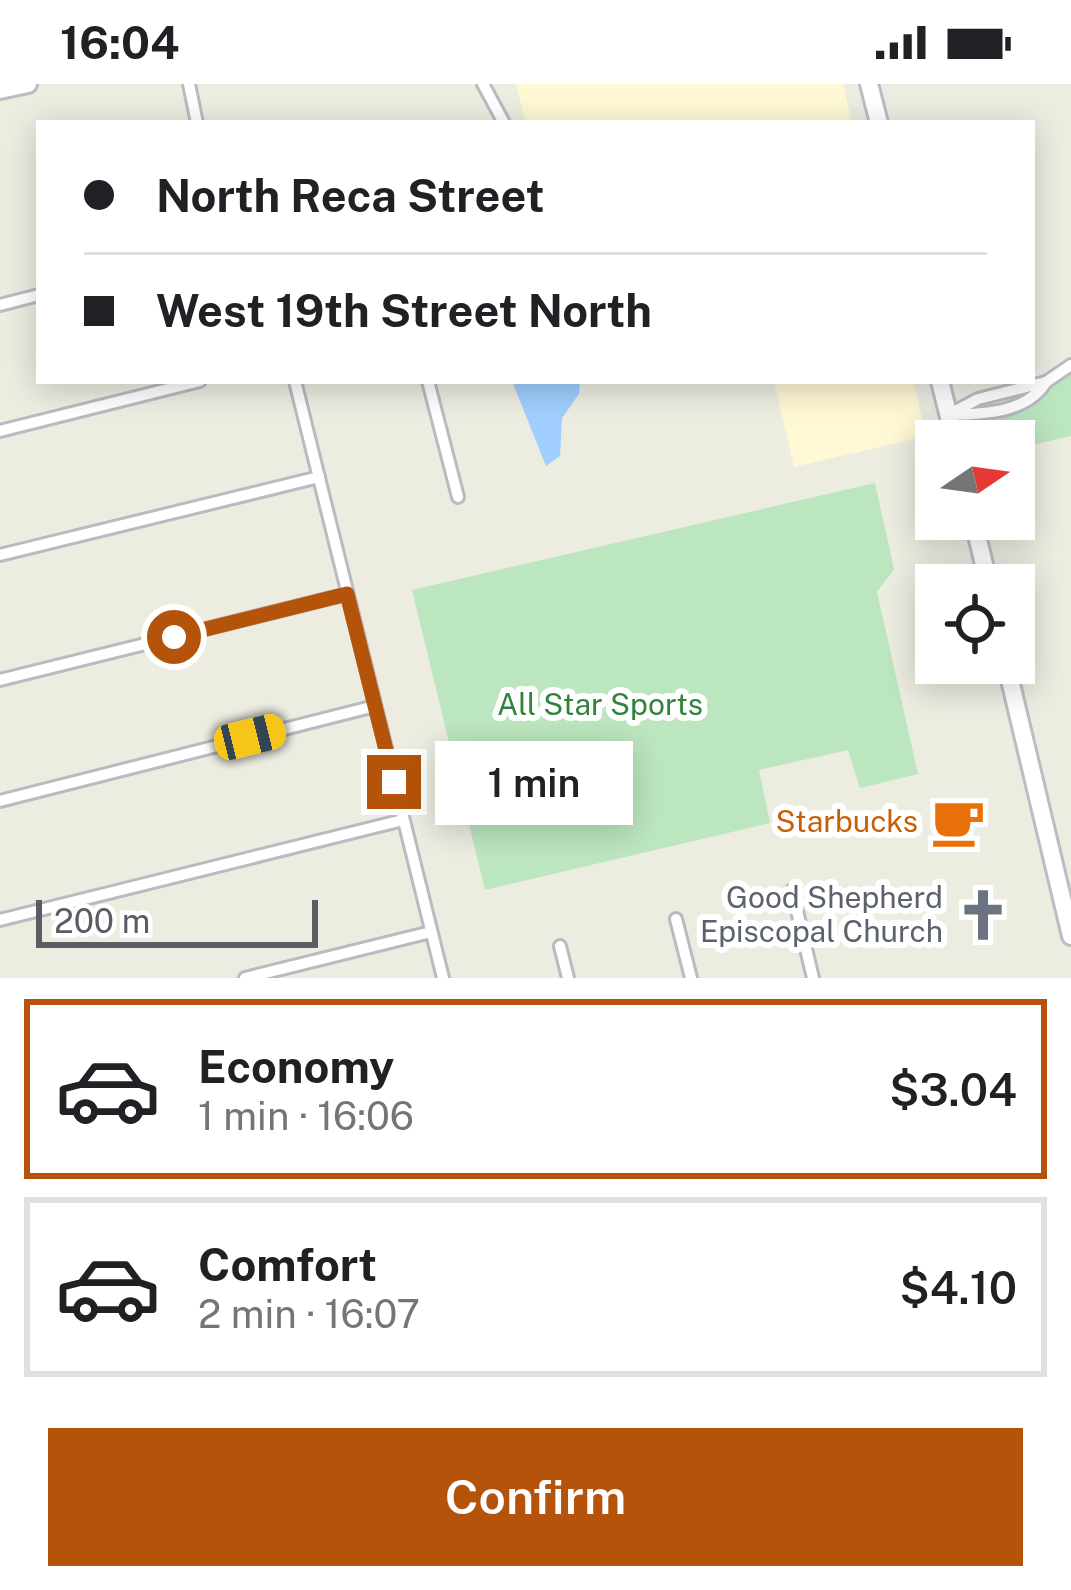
<!DOCTYPE html>
<html lang="en">
<head>
<meta charset="utf-8">
<style>
  body { margin:0; font-family:"Public Sans",sans-serif; background:#f2f2f2; color:#202124; height:100vh; display:flex; flex-direction:column; font-size:45px; white-space:nowrap }
  * { box-sizing:border-box; margin:0 }
  p { font-size:39px; color:#757577 }
  .icon { flex:none; width:66px; height:66px; fill:none; stroke:currentColor; stroke-width:2; stroke-linecap:round; stroke-linejoin:round }
  .map { position:relative; height:894px; overflow:hidden }
  .panel { display:flex; flex-direction:column; background:#fff; flex:1 }
  .panel>* { flex:none }
  .hud { position:absolute; left:36px; top:36px; width:999px; height:264px; border-radius:0px; box-shadow:0 6px 30px #0003; display:grid; align-content:center; height:264px; padding:0 48px; background:#fff }
  .needle { width:78px; rotate:77deg }
  .tools { position:absolute; left:915px; top:336px; display:grid; gap:24px }
  .tools a { display:grid; place-items:center; width:120px; height:120px; border-radius:0px; background:#fff; box-shadow:0 6px 30px #0003; font-size:60px }
  .scale { position:absolute; left:36px; bottom:30px; width:282px; box-sizing:border-box; padding-left:12px; border:6px solid #5a5d63; border-top:0; font-size:33px; line-height:42px; white-space:nowrap; color:#5a5d63; -webkit-text-stroke:9px #fff; paint-order:stroke }
  .end { position:absolute; width:54px; height:54px; margin:-27px; border:15px solid #b45309; background:#fff; box-shadow:0 0 0 6px #fff }
  .from { border-radius:50% }
  .bubble { position:absolute; height:84px; border-radius:0px; background:#fff; box-shadow:0 6px 30px #0003; font-size:39px; font-weight:600; line-height:84px; text-align:center }
  .car { position:absolute; width:36px; height:72px; margin:-36px -18px; border-radius:15px; box-shadow:0 0 9px 3px #0007; background:linear-gradient(#f5c518 24%,#345 0 40%,#f5c518 0 76%,#345 0 86%,#f5c518 0) }
  .hud b { display:flex; align-items:center; gap:42px; height:114px; font-size:45px }
  .hud b+b { border-top:3px solid #e0e0e0 }
  .hud i { width:30px; height:30px; background:#202124 }
  ul { padding:21px 0 0; list-style:none }
  li { display:flex; align-items:center; gap:36px; height:180px; margin:0 24px 18px; padding:0 24px; border:6px solid #e0e0e0; border-radius:0px }
  li div { flex:1 }
  li b { display:block; font-size:45px }
  li em { font-style:normal; font-weight:600 }
  li.active { border-color:#b45309 }
  li>.icon { width:108px; height:108px; stroke-width:1.5 }
  .cta { display:flex; gap:24px; margin-top:auto; padding:24px 48px }
  .cta a { flex:1; height:138px; border-radius:0px; background:#b45309; color:#fff; font-size:48px; font-weight:600; line-height:138px; text-align:center }
  .status { display:flex; justify-content:space-between; align-items:center; height:84px; padding:0 60px; background:#fff; direction:ltr }
  .status svg { height:33px; fill:currentColor }
  .map>svg:first-child { display:block }
  .commercial { fill:#fff8d4 }
  .green { fill:#bce6bf }
  .water { fill:#9fceff }
  .lines { fill:none; stroke-linecap:round; stroke-linejoin:round }
  .minor-casing { stroke:#b9bbc1; stroke-width:16 }
  .secondary-casing { stroke:#babdc4; stroke-width:22 }
  .minor { stroke:#fff; stroke-width:10 }
  .secondary { stroke:#fff; stroke-width:16 }
  .route { stroke:#b45309; stroke-width:15 }
  .labels { text-anchor:middle; stroke-width:12; stroke-linejoin:round; paint-order:stroke }
  .park-label { font-size:30px; fill:#30833b; stroke:#fff }
  .food-label { font-size:30px; fill:#c56008; stroke:#fff; text-anchor:end }
  .worship-label { font-size:30px; fill:#5b616d; stroke:#fff; text-anchor:end }
</style>
</head>
<body>
<div class="status"><b>16:04</b><svg viewBox="0 0 49 12"><path d="M0 12V9h3v3zM5 12V6h3v6zM10 12V3h3v9zM15 12V0h3v12zM26 1h20v11H26zM47 4h2v5h-2z"/></svg></div>
<div class="map">
<svg width="1071" height="894" viewBox="0 0 1071 894">
  <rect width="100%" height="100%" fill="#edece1"/>
  <g class="commercial">
    <path d="M516,0H843L852,39H526Z"/>
    <path d="M774,297H913L926,352L794,383Z"/>
  </g>
  <g class="green">
    <path d="M1071,289V352L1014,365V357H991L986,335L1027,322Z"/>
    <path d="M875,399L894,485L877,508L918,690L860,704L848,666L759,686L770,739L485,806L412,506Z"/>
  </g>
  <path class="water" d="M512,297H580L579,310L562,334L560,372L546,382Z"/>
  <g class="lines">
    <g class="minor-casing">
      <g id="minor">
        <path d="M189,0L197,39"/>
        <path d="M483,0L504,39"/>
        <path d="M0,221L39,211"/>
        <path d="M295,297L443,894"/>
        <path d="M428,297L458,413"/>
        <path d="M1046,298C1026,330 982,330 948,331L978,315Z"/>
        <path d="M1046,298L1071,281"/>
        <path d="M0,347L200,297"/>
        <path d="M0,471L319,393"/>
        <path d="M0,596L347,510"/>
        <path d="M0,717L375,622"/>
        <path d="M792,806L813,894"/>
        <path d="M676,835L691,894"/>
        <path d="M0,836L403,736"/>
        <path d="M560,862L568,894"/>
        <path d="M245,894L431,848"/>
      </g>
    </g>
    <g class="secondary-casing">
      <g id="secondary">
        <path d="M869,0L879,39"/>
        <path d="M0,6L28,0"/>
        <path d="M940,297L955,357"/>
        <path d="M973,435L989,501"/>
        <path d="M1006,579L1071,852"/>
      </g>
    </g>
    <use href="#minor" class="minor"/>
    <use href="#secondary" class="secondary"/>
  </g>
  <g class="lines">
    <path class="route" d="M174,553L347,510L394,698"/>
  </g>
  <defs>
    <g id="cafe-bare" transform="scale(4.14)"><path d="M-5.5-4.5H6V0H3Q3 3.5 0 3.5H-2.5Q-5.5 3.5-5.5 0ZM3-3.2v2h1.7v-2ZM-6 4.5H4V6H-6Z" fill="#e8710a" stroke="#fff" stroke-width="2.5" paint-order="stroke"/></g>
    <g id="church-bare" transform="scale(4.14)"><path d="M-1.2-6h2.4v3.5h3.3v2.4h-3.3V6h-2.4V-.1h-3.3v-2.4h3.3Z" fill="#6b7280" stroke="#fff" stroke-width="2.5" paint-order="stroke"/></g>
  </defs>
  <g fill-rule="evenodd">
    <use href="#cafe-bare" x="958" y="738"/>
    <use href="#church-bare" x="983" y="831"/>
  </g>
  <g class="labels">
    <g class="park-label">
      <text x="600" y="631">All Star Sports</text>
    </g>
    <g class="food-label">
      <text x="918" y="748">Starbucks</text>
    </g>
    <g class="worship-label">
      <text x="943" y="824">Good Shepherd<tspan x="943" dy="34">Episcopal Church</tspan></text>
    </g>
  </g>
</svg>
<div class="tools">
<a><svg class="needle" viewBox="-14 -14 28 28"><path d="M0-13l5 13h-10z" fill="#e53935"/><path d="M0 13l5-13h-10z" fill="#757577"/></svg></a>
<a><svg class="icon" aria-label="locate" viewBox="0 0 24 24"><circle cx="12" cy="12" r="6"/><path d="M12 2v4M12 18v4M2 12h4M18 12h4"/></svg></a>
</div>
<div class="scale">200 m</div>
<i class="end from" style="left:174px;top:553px"></i>
<i class="end" style="left:394px;top:698px"></i>
<div class="bubble" style="left:435px;top:657px;width:198px">1 min</div>
<i class="car" style="left:250px;top:653px;rotate:76deg"></i>
<div class="hud">
<b><i class="from"></i>North Reca Street</b>
<b><i></i>West 19th Street North</b>
</div>
</div>
<section class="panel">
<ul>
<li class="active"><svg class="icon" aria-label="car" viewBox="0 0 24 24"><path d="M5 17H2v-5l4-1 3-4h7l3 4 3 1v5h-3M9 17h6M6 11h13"/><circle cx="7" cy="17" r="2"/><circle cx="17" cy="17" r="2"/></svg><div><b>Economy</b><p>1 min · 16:06</p></div><em>$3.04</em></li>
<li><svg class="icon" aria-label="car" viewBox="0 0 24 24"><path d="M5 17H2v-5l4-1 3-4h7l3 4 3 1v5h-3M9 17h6M6 11h13"/><circle cx="7" cy="17" r="2"/><circle cx="17" cy="17" r="2"/></svg><div><b>Comfort</b><p>2 min · 16:07</p></div><em>$4.10</em></li>
</ul>
<div class="cta"><a>Confirm</a></div>
</section>
</body>
</html>
